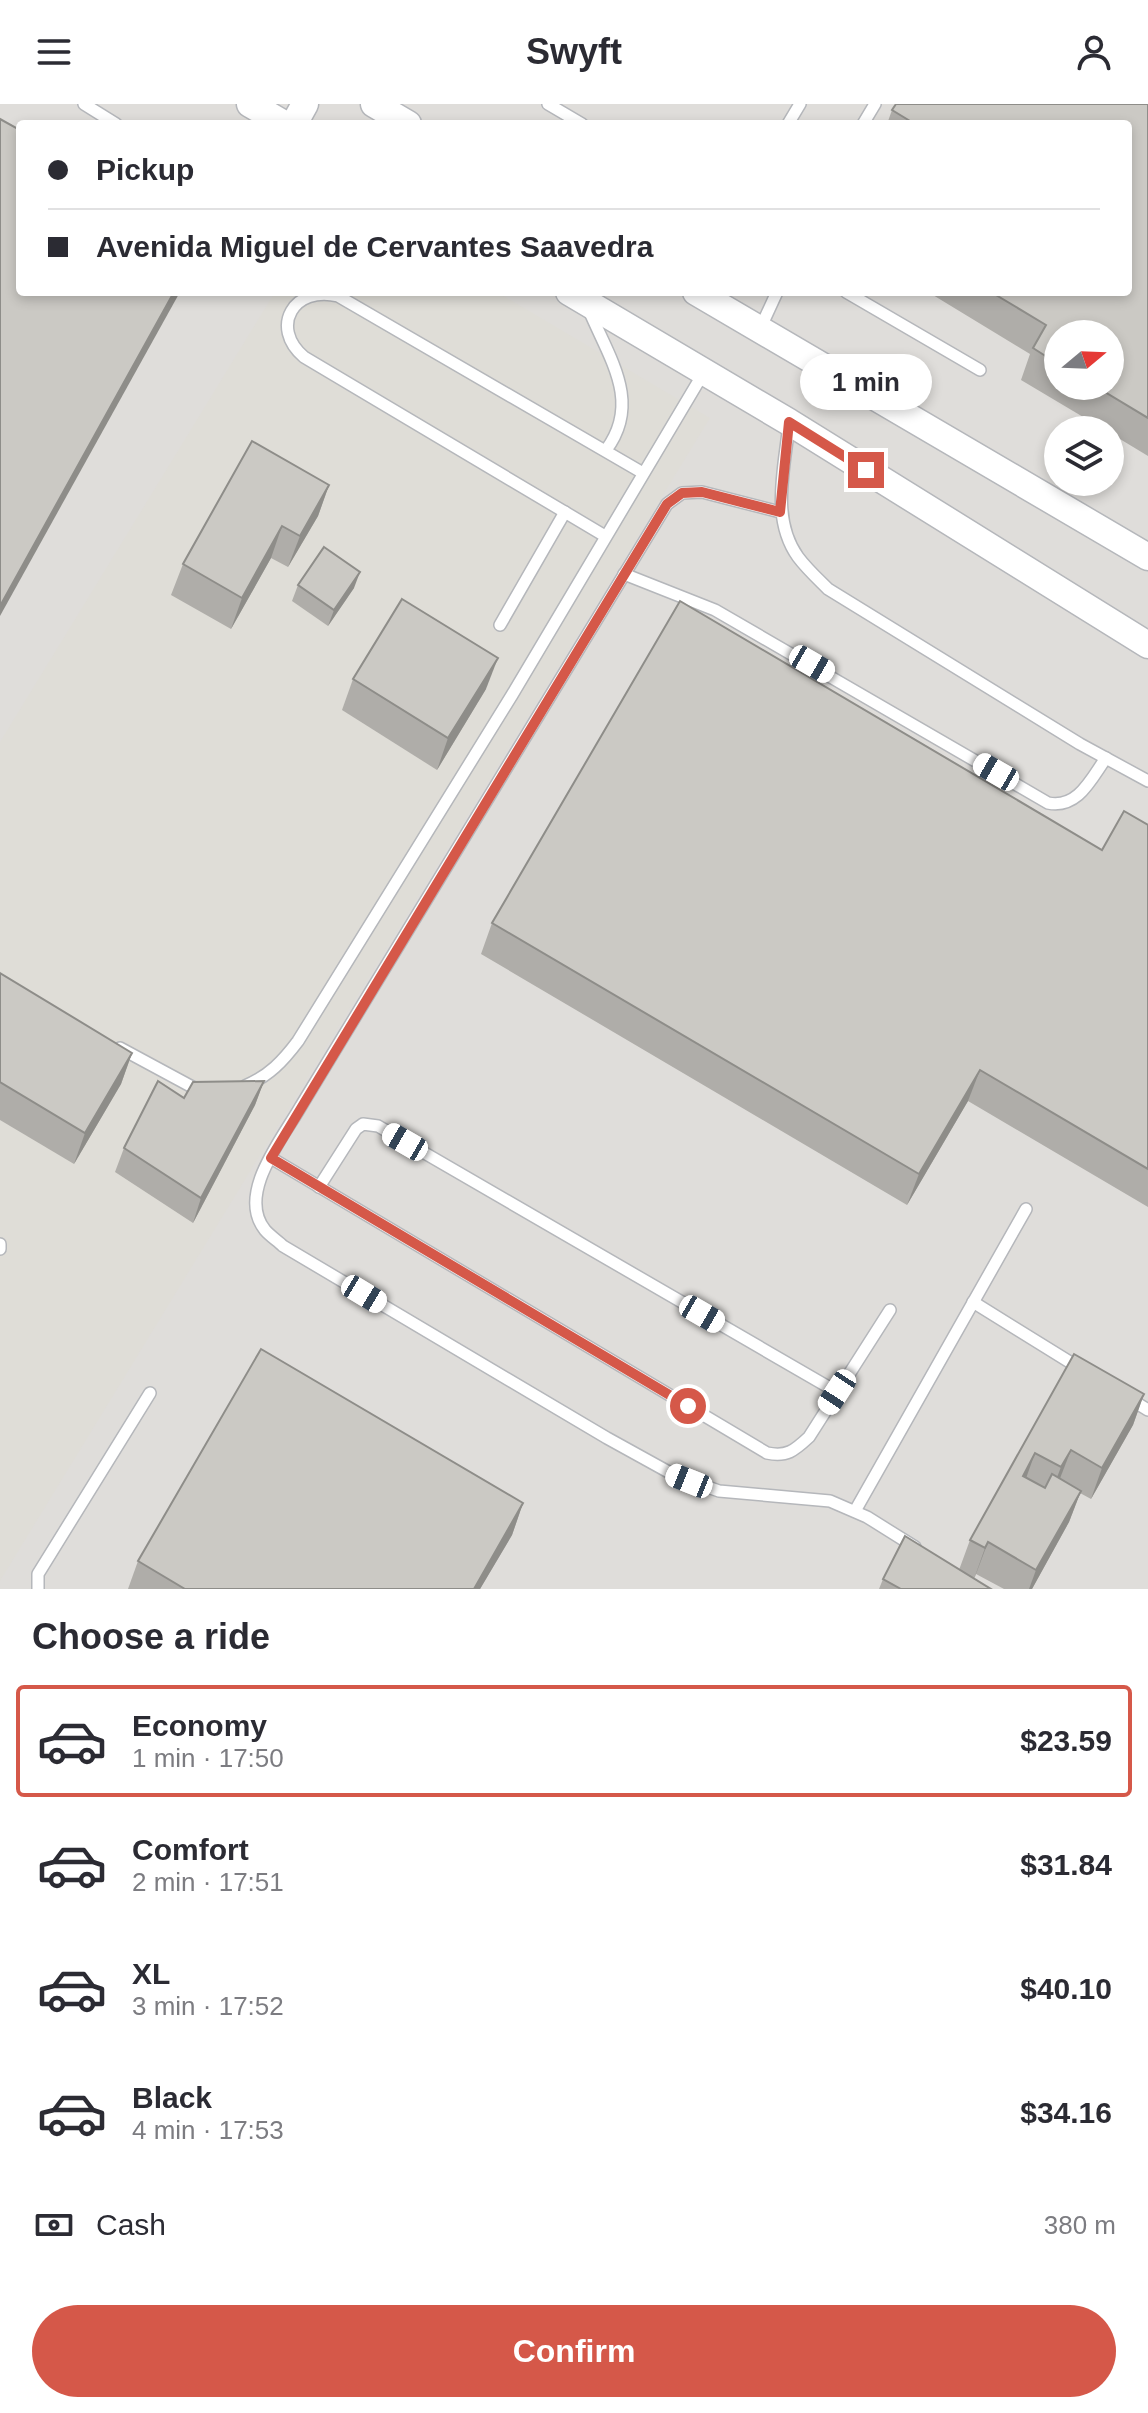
<!DOCTYPE html>
<html lang="en">
<head>
<meta charset="utf-8">
<style>
  body { margin:0; font-family:Arial,sans-serif; background:#f2f2f3; color:#2b2b33; height:100vh; display:flex; flex-direction:column; font-size:30px; white-space:nowrap }
  * { box-sizing:border-box; margin:0 }
  p { font-size:26px; color:#7c7c81 }
  .icon { flex:none; width:44px; height:44px; fill:none; stroke:currentColor; stroke-width:2; stroke-linecap:round; stroke-linejoin:round }
  .map { position:relative; height:1485px; overflow:hidden }
  .drawer { display:flex; flex-direction:column; background:#fff; flex:1 }
  .drawer>* { flex:none }
  .top-card { position:absolute; left:16px; top:16px; width:1116px; height:176px; border-radius:8px; box-shadow:0 4px 12px #0003; display:grid; align-content:center; height:176px; padding:0 32px; background:#fff }
  .needle { width:52px; rotate:71deg }
  .tools { position:absolute; left:1044px; top:216px; display:grid; gap:16px }
  .tools a { display:grid; place-items:center; width:80px; height:80px; border-radius:50%; background:#fff; box-shadow:0 4px 12px #0003; font-size:40px }
  .end { position:absolute; width:36px; height:36px; margin:-18px; border:10px solid #d55849; background:#fff; box-shadow:0 0 0 4px #fff }
  .from { border-radius:50% }
  .bubble { position:absolute; height:56px; border-radius:28px; background:#fff; box-shadow:0 4px 12px #0003; font-size:26px; font-weight:600; line-height:56px; text-align:center }
  .car { position:absolute; width:24px; height:48px; margin:-24px -12px; border-radius:10px; box-shadow:0 0 6px 2px #0007; background:linear-gradient(#fff 24%,#345 0 40%,#fff 0 76%,#345 0 86%,#fff 0) }
  .top-card b { display:flex; align-items:center; gap:28px; height:76px; font-size:30px }
  .top-card b+b { border-top:2px solid #e1e1e2 }
  .top-card i { width:20px; height:20px; background:#2b2b33 }
  ul { padding:0; list-style:none }
  li { display:flex; align-items:center; gap:24px; height:112px; margin:0 16px 12px; padding:0 16px; border:4px solid transparent; border-radius:8px }
  li div { flex:1 }
  li b { display:block; font-size:30px }
  li em { font-style:normal; font-weight:600 }
  li.on { border-color:#d55849 }
  li>.icon { width:72px; height:72px; stroke-width:1.5 }
  h2 { padding:0 32px; font-size:36px; line-height:96px }
  .pay { display:flex; align-items:center; gap:20px; height:88px; padding:0 32px; font-size:30px }
  .pay p { margin-inline-start:auto }
  .button { display:flex; gap:16px; margin-top:auto; padding:16px 32px }
  .button a { flex:1; height:92px; border-radius:48px; background:#d55849; color:#fff; font-size:32px; font-weight:600; line-height:92px; text-align:center }
  header { display:flex; justify-content:space-between; align-items:center; height:104px; padding:0 32px; background:#fff; font-size:36px; font-weight:600 }
  .map>svg:first-child { display:block }
  .industrial { fill:#dfddda; fill-rule:evenodd }
  .education { fill:#dfddd7 }
  .lines { fill:none; stroke-linecap:round; stroke-linejoin:round }
  .service-casing { stroke:#b5b7bb; stroke-width:14 }
  .tertiary-casing { stroke:#b5b7bb; stroke-width:29 }
  .service { stroke:#fff; stroke-width:11 }
  .tertiary { stroke:#fff; stroke-width:26 }
  .wall { fill:#afada9; fill-rule:evenodd }
  .shaded-wall { fill:#8e8d89 }
  .building { fill:#cbc9c4; stroke:#8e8d89; stroke-width:2 }
  .route { stroke:#d55849; stroke-width:10 }
</style>
</head>
<body>
<header><svg class="icon" aria-label="menu" viewBox="0 0 24 24"><path d="M4 6h16M4 12h16M4 18h16"/></svg>Swyft<svg class="icon" aria-label="person" viewBox="0 0 24 24"><circle cx="12" cy="8" r="4"/><path d="M4 21q1-7 8-7t8 7"/></svg></header>
<div class="map">
<svg width="1148" height="1485" viewBox="0 0 1148 1485">
  <rect width="100%" height="100%" fill="#efeee8"/>
  <path class="industrial" d="M0,0H1148V1485H0ZM20,20H1128V188H20ZM1058,230H1110V282H1058ZM1058,326H1110V378H1058Z"/>
  <path class="education" d="M275,188H497L710,314L0,1477V638Z"/>
  <g class="lines">
    <g class="service-casing">
      <g id="service">
        <path d="M84,0L116,20"/>
        <path d="M548,0L582,20"/>
        <path d="M788,20L800,0"/>
        <path d="M863,20L875,0"/>
        <path d="M846,188L980,266"/>
        <path d="M589,206C609,254 642,298 606,346"/>
        <path d="M760,225L777,188"/>
        <path d="M789,319C785,363 770,414 798,453C807,465 818,475 828,485L1080,640L1148,677"/>
        <path d="M780,408L702,388L682,389L667,400L301,1002C283,1034 236,1090 265,1126C270,1132 278,1137 283,1142L607,1334L674,1371L719,1387L830,1397L867,1413L915,1443"/>
        <path d="M605,432L304,253C269,223 294,181 338,192L643,369"/>
        <path d="M624,470L715,506L1048,699C1078,705 1091,675 1106,654"/>
        <path d="M500,521L565,408"/>
        <path d="M120,944L196,985L204,986"/>
        <path d="M245,982C269,972 283,957 298,937L512,591L704,268"/>
        <path d="M271,1054L767,1349C787,1353 794,1347 809,1333L890,1206"/>
        <path d="M319,1083L356,1025L363,1020L378,1022L837,1288"/>
        <path d="M0,1140V1145"/>
        <path d="M973,1198L1081,1265"/>
        <path d="M1130,1295L1148,1306"/>
        <path d="M855,1407L1026,1105"/>
        <path d="M38,1485V1470L150,1289"/>
      </g>
    </g>
    <g class="tertiary-casing">
      <g id="tertiary">
        <path d="M250,0L284,20"/>
        <path d="M374,0L408,20"/>
        <path d="M294,20L305,0"/>
        <path d="M569,188L789,318L1148,541"/>
        <path d="M696,188L1148,453"/>
      </g>
    </g>
    <use href="#service" class="service"/>
    <use href="#tertiary" class="tertiary"/>
  </g>
  <g class="wall">
    <path d="M1148,0V352L1110,329V326H1105L1021,276L1030,250L928,188H1128V20H887L892,6ZM1058,230L1110,282H1058Z"/>
    <path d="M329,381L318,412L288,463L271,454L231,525L171,491L183,460Z"/>
    <path d="M298,481L354,484L328,522L292,497Z"/>
    <path d="M353,575L486,585L437,666L342,606Z"/>
    <path d="M1148,721V1103L968,997L907,1101L481,850L492,819L1102,746Z"/>
    <path d="M0,869L132,949L121,980L74,1060L0,1016Z"/>
    <path d="M264,977L255,1001L193,1119L115,1068L124,1044L184,994Z"/>
    <path d="M1074,1250L1144,1290L1133,1321L1091,1395L1080,1389L1069,1418L1032,1485H1004L976,1470L974,1475L991,1485H879L883,1475L959,1466L970,1436Z"/>
    <path d="M523,1399L512,1431L480,1485H128L138,1457Z"/>
  </g>
  <g class="shaded-wall">
    <path d="M174,188H180L0,512V502Z"/>
    <path d="M329,381L318,412L288,463L300,432Z"/>
    <path d="M282,422L271,454L231,525L242,494Z"/>
    <path d="M360,468L354,484L328,522L334,506Z"/>
    <path d="M498,554L486,585L437,666L448,634Z"/>
    <path d="M132,949L121,980L74,1060L85,1029Z"/>
    <path d="M980,966L968,997L907,1101L919,1070Z"/>
    <path d="M264,977L255,1001L193,1119L201,1094Z"/>
    <path d="M1144,1290L1133,1321L1091,1395L1102,1364Z"/>
    <path d="M1071,1346L1059,1377L1049,1394L1061,1363Z"/>
    <path d="M1035,1349L1024,1380L1023,1372Z"/>
    <path d="M1081,1387L1069,1418L1032,1485H1029L1036,1466Z"/>
    <path d="M523,1399L512,1431L480,1485H474Z"/>
    <path d="M988,1438L976,1470L974,1475L985,1444Z"/>
  </g>
  <g class="building">
    <path d="M896,0H1148V314L1095,282H1110V230H1058V260L1033,244L1046,221L991,188H1128V20H915L892,6Z"/>
    <path d="M0,15L20,26V188H174L0,502Z"/>
    <path d="M252,337L329,381L300,432L282,422L242,494L183,460Z"/>
    <path d="M324,443L360,468L334,506L298,481Z"/>
    <path d="M402,495L498,554L448,634L353,575Z"/>
    <path d="M680,497L1102,746L1124,707L1148,721V1065L980,966L919,1070L492,819Z"/>
    <path d="M0,869L132,949L85,1029L0,978Z"/>
    <path d="M158,977L184,994L193,978L264,977L201,1094L124,1044Z"/>
    <path d="M261,1245L523,1399L474,1485H185L138,1457Z"/>
    <path d="M1074,1250L1144,1290L1102,1364L1071,1346L1061,1363L1035,1349L1023,1372L1045,1384L1052,1370L1081,1387L1036,1466L988,1438L985,1444L970,1436Z"/>
    <path d="M905,1432L991,1485H901L883,1475Z"/>
  </g>
  <g class="lines">
    <path class="route" d="M688,1302L271,1054L667,400L682,389L702,388L780,408L789,318L866,366"/>
  </g>
</svg>
<div class="tools">
<a><svg class="needle" viewBox="-14 -14 28 28"><path d="M0-13l5 13h-10z" fill="#e53935"/><path d="M0 13l5-13h-10z" fill="#7c7c81"/></svg></a>
<a><svg class="icon" aria-label="layers" viewBox="0 0 24 24"><path d="M12 4l9 5-9 5-9-5zM3 14l9 5 9-5"/></svg></a>
</div>
<i class="end from" style="left:688px;top:1302px"></i>
<i class="end" style="left:866px;top:366px"></i>
<div class="bubble" style="left:800px;top:250px;width:132px">1 min</div>
<i class="car" style="left:812px;top:560px;rotate:120deg"></i>
<i class="car" style="left:996px;top:668px;rotate:300deg"></i>
<i class="car" style="left:405px;top:1038px;rotate:300deg"></i>
<i class="car" style="left:364px;top:1190px;rotate:121deg"></i>
<i class="car" style="left:702px;top:1210px;rotate:120deg"></i>
<i class="car" style="left:837px;top:1288px;rotate:213deg"></i>
<i class="car" style="left:689px;top:1377px;rotate:292deg"></i>
<div class="top-card">
<b><i class="from"></i>Pickup</b>
<b><i></i>Avenida Miguel de Cervantes Saavedra</b>
</div>
</div>
<section class="drawer">
<h2>Choose a ride</h2>
<ul>
<li class="on"><svg class="icon" aria-label="car" viewBox="0 0 24 24"><path d="M5 17H2v-5l4-1 3-4h7l3 4 3 1v5h-3M9 17h6M6 11h13"/><circle cx="7" cy="17" r="2"/><circle cx="17" cy="17" r="2"/></svg><div><b>Economy</b><p>1 min · 17:50</p></div><em>$23.59</em></li>
<li><svg class="icon" aria-label="car" viewBox="0 0 24 24"><path d="M5 17H2v-5l4-1 3-4h7l3 4 3 1v5h-3M9 17h6M6 11h13"/><circle cx="7" cy="17" r="2"/><circle cx="17" cy="17" r="2"/></svg><div><b>Comfort</b><p>2 min · 17:51</p></div><em>$31.84</em></li>
<li><svg class="icon" aria-label="car" viewBox="0 0 24 24"><path d="M5 17H2v-5l4-1 3-4h7l3 4 3 1v5h-3M9 17h6M6 11h13"/><circle cx="7" cy="17" r="2"/><circle cx="17" cy="17" r="2"/></svg><div><b>XL</b><p>3 min · 17:52</p></div><em>$40.10</em></li>
<li><svg class="icon" aria-label="car" viewBox="0 0 24 24"><path d="M5 17H2v-5l4-1 3-4h7l3 4 3 1v5h-3M9 17h6M6 11h13"/><circle cx="7" cy="17" r="2"/><circle cx="17" cy="17" r="2"/></svg><div><b>Black</b><p>4 min · 17:53</p></div><em>$34.16</em></li>
</ul>
<div class="pay"><svg class="icon" aria-label="cash" viewBox="0 0 24 24"><path d="M3 7h18v10H3z"/><circle cx="12" cy="12" r="2"/></svg>Cash<p>380 m</p></div>
<div class="button"><a>Confirm</a></div>
</section>
</body>
</html>
